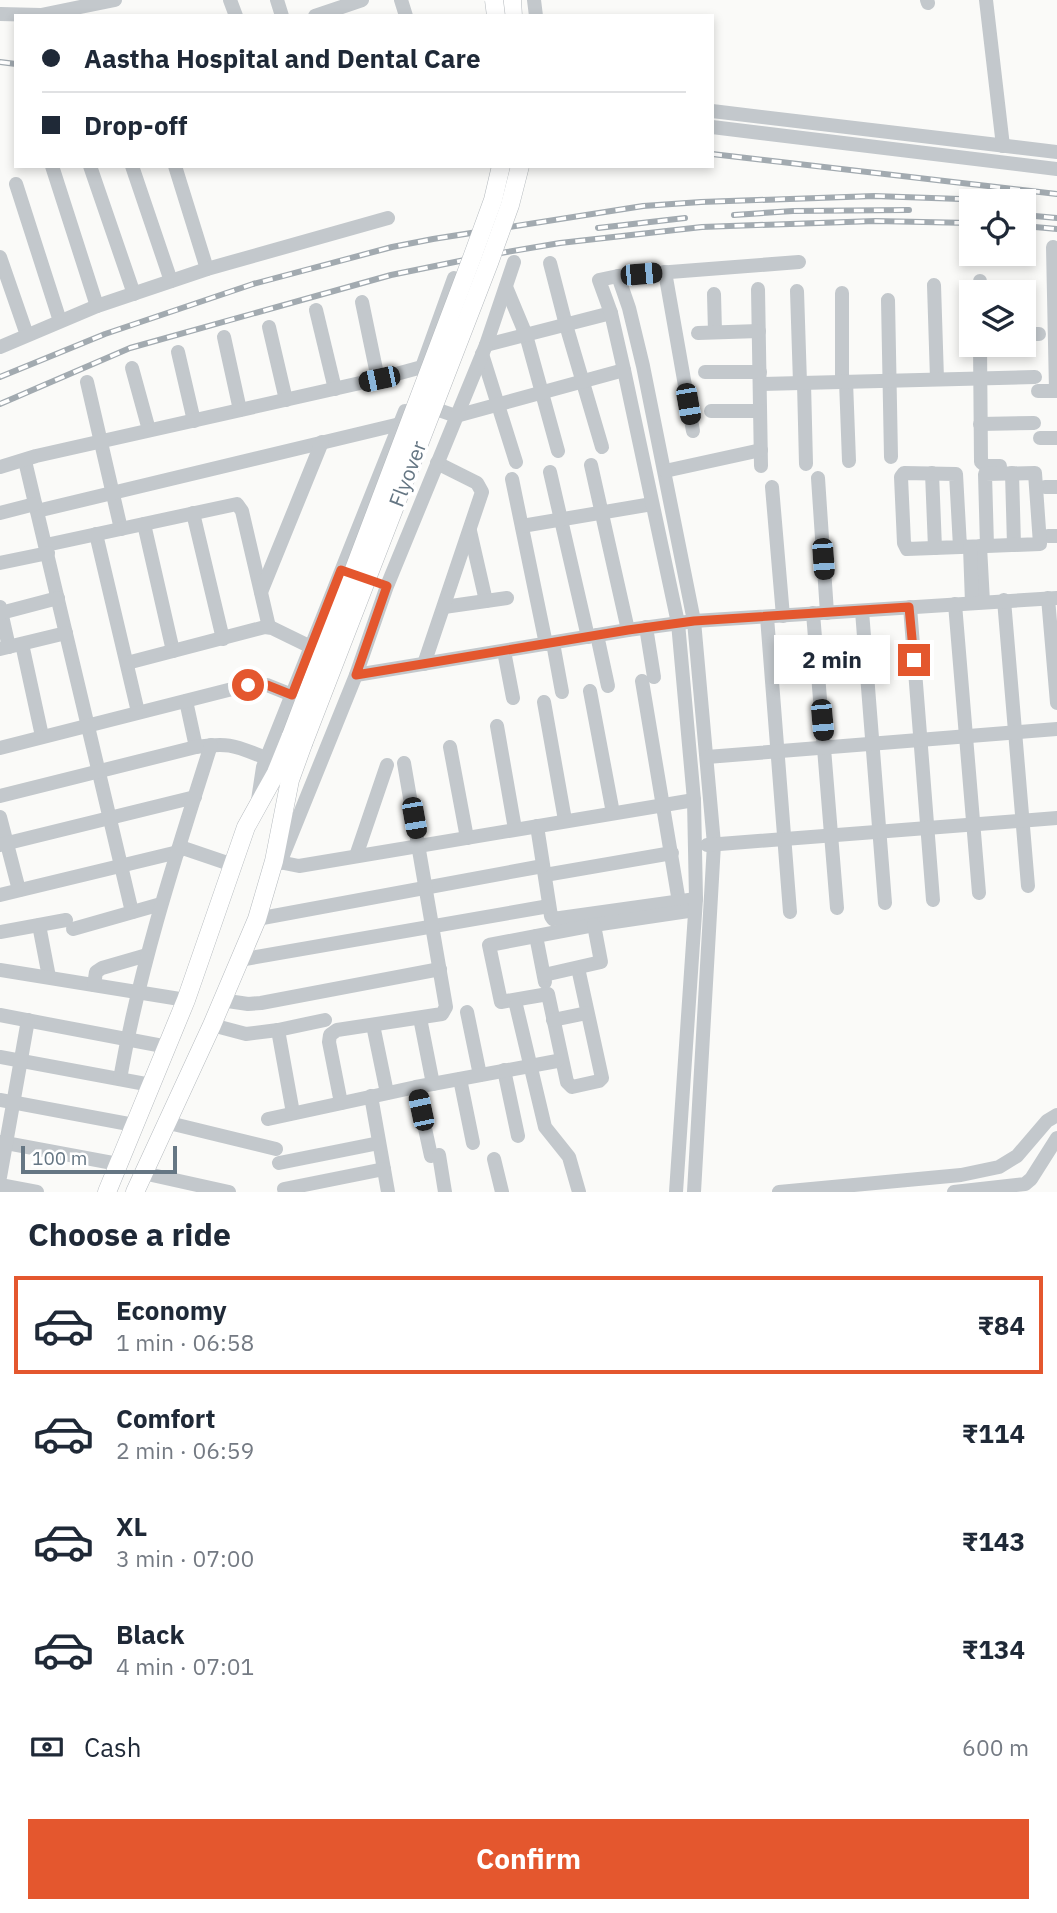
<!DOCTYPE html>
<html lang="en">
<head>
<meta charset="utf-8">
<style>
  body { margin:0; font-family:"IBM Plex Sans",sans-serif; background:#f6f6f7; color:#1f2937; height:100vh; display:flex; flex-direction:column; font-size:26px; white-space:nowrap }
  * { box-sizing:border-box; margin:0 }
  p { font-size:23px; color:#747a83 }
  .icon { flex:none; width:38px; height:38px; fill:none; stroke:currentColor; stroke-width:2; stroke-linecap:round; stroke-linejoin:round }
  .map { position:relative; height:1192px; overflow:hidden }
  .side { display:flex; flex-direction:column; background:#fff; flex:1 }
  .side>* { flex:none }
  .guide { position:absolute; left:14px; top:14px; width:700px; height:154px; border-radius:0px; box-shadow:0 4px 10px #0003; display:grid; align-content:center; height:154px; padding:0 28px; background:#fff }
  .buttons { position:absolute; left:959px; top:189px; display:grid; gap:14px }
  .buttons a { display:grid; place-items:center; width:77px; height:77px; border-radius:0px; background:#fff; box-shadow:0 4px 10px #0003; font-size:35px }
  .scale { position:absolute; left:21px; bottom:18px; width:156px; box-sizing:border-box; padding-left:7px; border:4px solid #657683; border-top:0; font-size:19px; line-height:24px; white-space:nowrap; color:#657683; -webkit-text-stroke:5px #fff; paint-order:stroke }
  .end { position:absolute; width:32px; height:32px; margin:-16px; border:9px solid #e4572e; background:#fff; box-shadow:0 0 0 4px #fff }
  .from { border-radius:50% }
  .bubble { position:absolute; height:49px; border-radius:0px; background:#fff; box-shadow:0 4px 10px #0003; font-size:23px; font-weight:800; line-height:49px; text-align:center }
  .car { position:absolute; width:21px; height:42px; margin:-21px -10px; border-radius:9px; box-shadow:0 0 5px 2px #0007; background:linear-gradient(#222 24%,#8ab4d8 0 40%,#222 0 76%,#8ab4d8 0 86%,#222 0) }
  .guide b { display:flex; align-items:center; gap:24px; height:66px; font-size:26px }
  .guide b+b { border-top:2px solid #e0e1e3 }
  .guide i { width:18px; height:18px; background:#1f2937 }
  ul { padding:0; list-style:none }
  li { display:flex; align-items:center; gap:21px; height:98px; margin:0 14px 10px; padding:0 14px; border:4px solid transparent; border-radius:0px }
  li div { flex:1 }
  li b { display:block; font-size:26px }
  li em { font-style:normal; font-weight:800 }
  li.selected { border-color:#e4572e }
  li>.icon { width:63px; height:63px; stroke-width:1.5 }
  h2 { padding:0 28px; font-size:32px; line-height:84px }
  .pay { display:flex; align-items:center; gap:18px; height:77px; padding:0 28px; font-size:26px }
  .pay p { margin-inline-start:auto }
  .cta { display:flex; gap:14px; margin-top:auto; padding:14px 28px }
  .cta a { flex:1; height:80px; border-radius:0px; background:#e4572e; color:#fff; font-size:28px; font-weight:800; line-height:80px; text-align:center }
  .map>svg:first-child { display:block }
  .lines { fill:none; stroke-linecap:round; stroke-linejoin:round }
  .major-casing { stroke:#b5babe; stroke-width:19 }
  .minor { stroke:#c3c8cc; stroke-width:14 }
  .major { stroke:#fff; stroke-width:18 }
  .rail-casing { stroke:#a2aab0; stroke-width:6 }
  .rail { stroke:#fff; stroke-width:3.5; stroke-dasharray:10; stroke-linecap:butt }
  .major-bridge-casing { stroke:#b5babe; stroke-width:19; stroke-linecap:butt }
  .major-bridge { stroke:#fff; stroke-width:18 }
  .route { stroke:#e4572e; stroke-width:9 }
  .labels { text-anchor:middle; stroke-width:7; stroke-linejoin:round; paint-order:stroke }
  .street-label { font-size:21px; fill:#657683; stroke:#fff }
</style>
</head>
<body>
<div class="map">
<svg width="1057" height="1192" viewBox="0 0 1057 1192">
  <rect width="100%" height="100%" fill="#fafaf8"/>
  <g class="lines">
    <g class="major-casing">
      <g id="major">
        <path d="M512,0L513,16"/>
        <path d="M107,1192L186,1000L246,827L276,773L291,736"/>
        <path d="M135,1192L212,1025L257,919L274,861L290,780L303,744"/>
      </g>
    </g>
    <g class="minor">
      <path d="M230,0L236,16"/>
      <path d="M277,0L282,16"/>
      <path d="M401,0L406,16"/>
      <path d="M534,0L536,16"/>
      <path d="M927,0L928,3"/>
      <path d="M986,0L1003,146"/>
      <path d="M0,14L41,15L115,0"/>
      <path d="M315,16L362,0"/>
      <path d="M712,111L1057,152"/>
      <path d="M712,127L1057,169"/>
      <path d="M52,166L97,306"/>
      <path d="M90,166L134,294"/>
      <path d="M132,166L171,281"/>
      <path d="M175,166L207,269"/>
      <path d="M16,184L60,321"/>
      <path d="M1053,247L1056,391"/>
      <path d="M0,257L27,335"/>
      <path d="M550,263L566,325L602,447"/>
      <path d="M665,272L693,431"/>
      <path d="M618,276L629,308L643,366L694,621L714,844L694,1192"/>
      <path d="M980,281V292"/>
      <path d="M934,285L937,379"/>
      <path d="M506,287L526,335L558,451"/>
      <path d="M758,289L761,466"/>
      <path d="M797,291L800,383"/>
      <path d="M842,293V382"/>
      <path d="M714,294L715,332"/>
      <path d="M888,300L891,457"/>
      <path d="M362,302L378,379"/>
      <path d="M316,310L335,389"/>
      <path d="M269,327L286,400"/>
      <path d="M698,333L759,331"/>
      <path d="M1024,334H1039"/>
      <path d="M224,337L240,410"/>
      <path d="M486,345L611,313"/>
      <path d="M980,345L981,462L986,466H1000"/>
      <path d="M0,347L97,306L207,269L388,218"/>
      <path d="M178,352L194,421"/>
      <path d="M482,354L516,462"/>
      <path d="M132,368L149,430"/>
      <path d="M705,372H760"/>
      <path d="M846,381L849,461"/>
      <path d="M87,382L121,529"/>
      <path d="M804,383L806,464"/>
      <path d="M760,384L1035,377"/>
      <path d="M1038,391H1057"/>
      <path d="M424,405L456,416L624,370"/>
      <path d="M711,411H760"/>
      <path d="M980,424L1034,423"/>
      <path d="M1040,438H1057"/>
      <path d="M25,461L132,912"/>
      <path d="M591,465L628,630"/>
      <path d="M0,467L36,456L378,379L422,367L454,278"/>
      <path d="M665,471L761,450"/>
      <path d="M550,472L588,637"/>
      <path d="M932,473L935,548"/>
      <path d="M1012,473L1014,545"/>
      <path d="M818,478L827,613"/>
      <path d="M512,479L546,644"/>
      <path d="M772,487L783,616"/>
      <path d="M1045,487H1057"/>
      <path d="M37,511L400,424"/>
      <path d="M0,513L35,504"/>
      <path d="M193,513L223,639"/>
      <path d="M144,524L173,651"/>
      <path d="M522,526L652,504"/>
      <path d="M470,531L486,601"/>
      <path d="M96,534L138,712"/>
      <path d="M1048,536H1057"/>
      <path d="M46,545L237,504L242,511L269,627"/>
      <path d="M980,546L983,602"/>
      <path d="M960,547L956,474L904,473L901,477L904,543L907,549C934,548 961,547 987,546L1040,544L1035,473L985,474L987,546"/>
      <path d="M970,547L972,603"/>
      <path d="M0,563L48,553"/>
      <path d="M261,592L322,442"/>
      <path d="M1048,598L1057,703"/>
      <path d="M1004,600L1028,886"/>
      <path d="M955,604L979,893"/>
      <path d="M0,607L9,647"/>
      <path d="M444,607L507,598"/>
      <path d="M910,607L933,900"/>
      <path d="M862,611L885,903"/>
      <path d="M1,613L58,598"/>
      <path d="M813,613L837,908"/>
      <path d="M767,617L790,912"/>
      <path d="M646,627L654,677"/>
      <path d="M597,635L608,686"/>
      <path d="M553,643L562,692"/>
      <path d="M22,644L42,736"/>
      <path d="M0,649L66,633"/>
      <path d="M504,651L513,698"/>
      <path d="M127,663L265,627L272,628L311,647"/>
      <path d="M424,664L482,492L477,483L437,463"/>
      <path d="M356,675L628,630L694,621L1057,598"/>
      <path d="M642,681L679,902"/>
      <path d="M590,691L613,813"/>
      <path d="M186,701L196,747"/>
      <path d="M544,702L565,820"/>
      <path d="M497,726L515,829"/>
      <path d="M450,747L467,838"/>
      <path d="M0,748L248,685H267L292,695"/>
      <path d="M707,757L1057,729"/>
      <path d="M0,796L196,747C231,742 235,746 266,758"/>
      <path d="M258,800L263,767L405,411"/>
      <path d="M0,817L19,890"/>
      <path d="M537,826L551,916L553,919L696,899"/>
      <path d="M0,845L195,797"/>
      <path d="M707,845L1057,818"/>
      <path d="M180,847L233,865"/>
      <path d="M356,856L387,765"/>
      <path d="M274,861L299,866L694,800"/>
      <path d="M280,863L356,675L387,586L486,345L514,262"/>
      <path d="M545,875L672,853"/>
      <path d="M0,895L178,852"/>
      <path d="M257,919L543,866"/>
      <path d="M39,925L49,977"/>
      <path d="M73,929L161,904"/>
      <path d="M0,932L66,920"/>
      <path d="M536,936L545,982"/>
      <path d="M239,960L549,906"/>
      <path d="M578,968L602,1078L599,1081L572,1087L567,1082L548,994L501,1002L489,945L594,925L695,910"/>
      <path d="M0,970L186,1000"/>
      <path d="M544,975L601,962L594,925"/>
      <path d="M94,985L96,972L102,968L147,955"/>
      <path d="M221,1000L248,1004L261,1003L440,969"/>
      <path d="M516,1005L545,1127L569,1157L579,1192"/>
      <path d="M467,1012L480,1075"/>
      <path d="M0,1015L168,1047"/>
      <path d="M420,1018L433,1084"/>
      <path d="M553,1020L587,1013"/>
      <path d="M212,1025L246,1034L278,1030L325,1020"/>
      <path d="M373,1025L387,1093"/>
      <path d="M278,1030L293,1113"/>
      <path d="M0,1057L151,1085"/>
      <path d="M504,1070L518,1136"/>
      <path d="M120,1079C140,965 176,855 211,745"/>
      <path d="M460,1079L473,1143"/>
      <path d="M416,1087L431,1156"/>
      <path d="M371,1096L388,1192"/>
      <path d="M0,1100L134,1125"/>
      <path d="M341,1103L329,1042L330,1035L337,1030L442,1014L446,1007L404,763"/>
      <path d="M268,1119L416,1087L557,1061"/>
      <path d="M165,1122L276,1149"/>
      <path d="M0,1142L118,1164"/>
      <path d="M439,1155L445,1192"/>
      <path d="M494,1159L502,1192"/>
      <path d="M279,1163L379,1143"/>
      <path d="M143,1173L229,1192"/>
      <path d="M0,1177L28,1020"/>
      <path d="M0,1185L37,1192"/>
      <path d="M284,1189L384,1169"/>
      <path d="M676,1192L696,899L694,800L678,623L624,370L611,313L599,280L618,276L799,262"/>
      <path d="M779,1192L961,1175L999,1167L1017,1156L1047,1121L1057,1115"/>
      <path d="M954,1192L1025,1184L1031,1179L1057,1138"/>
    </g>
    <use href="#major" class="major"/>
    <g class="rail-casing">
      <g id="rail">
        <path d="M0,62L16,64"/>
        <path d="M712,154L1057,194"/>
        <path d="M734,215L793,211L909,210"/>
        <path d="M1024,215L1057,218"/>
        <path d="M1024,226L1057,229"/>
        <path d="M598,228L685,218"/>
        <path d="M0,377L105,334L253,284L392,247L433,239L643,206L701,202L874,196L1020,201"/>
        <path d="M0,404L130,348L391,275L489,255L560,243L702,227L875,221L971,223"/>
      </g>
    </g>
    <use href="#rail" class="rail"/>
    <g class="major-bridge-casing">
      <g id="major-bridge">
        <path d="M494,0L496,16"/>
        <path d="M291,736L473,255L493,200L501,166"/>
        <path d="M303,744L489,263L510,205L520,166"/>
      </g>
    </g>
    <use href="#major-bridge" class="major-bridge"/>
  </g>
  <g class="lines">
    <path class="route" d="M248,685H267L292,695L341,570L387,586L356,675L628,630L694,621L909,607L914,660"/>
  </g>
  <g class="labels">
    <g class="street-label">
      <text transform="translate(408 474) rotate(-69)" y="7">Flyover</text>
    </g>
  </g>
</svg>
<div class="buttons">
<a><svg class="icon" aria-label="locate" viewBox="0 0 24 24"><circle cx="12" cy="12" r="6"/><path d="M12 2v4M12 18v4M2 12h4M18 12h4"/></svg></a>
<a><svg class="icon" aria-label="layers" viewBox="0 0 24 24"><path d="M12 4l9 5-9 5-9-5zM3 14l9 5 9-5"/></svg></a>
</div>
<div class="scale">100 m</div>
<i class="end from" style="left:248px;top:685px"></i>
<i class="end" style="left:914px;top:660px"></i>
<div class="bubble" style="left:774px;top:635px;width:116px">2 min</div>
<i class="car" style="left:641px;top:274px;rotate:85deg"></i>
<i class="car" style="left:379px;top:379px;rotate:258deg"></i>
<i class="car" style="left:688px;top:404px;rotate:170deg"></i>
<i class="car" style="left:823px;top:559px;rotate:176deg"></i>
<i class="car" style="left:822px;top:720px;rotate:175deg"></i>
<i class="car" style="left:414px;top:818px;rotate:170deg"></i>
<i class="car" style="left:421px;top:1110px;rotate:348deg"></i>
<div class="guide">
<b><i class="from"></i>Aastha Hospital and Dental Care</b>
<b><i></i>Drop-off</b>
</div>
</div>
<section class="side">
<h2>Choose a ride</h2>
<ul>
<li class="selected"><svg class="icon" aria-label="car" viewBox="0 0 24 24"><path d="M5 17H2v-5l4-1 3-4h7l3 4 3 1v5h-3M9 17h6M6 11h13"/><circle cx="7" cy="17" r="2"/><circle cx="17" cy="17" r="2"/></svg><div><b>Economy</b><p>1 min · 06:58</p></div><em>₹84</em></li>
<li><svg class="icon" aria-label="car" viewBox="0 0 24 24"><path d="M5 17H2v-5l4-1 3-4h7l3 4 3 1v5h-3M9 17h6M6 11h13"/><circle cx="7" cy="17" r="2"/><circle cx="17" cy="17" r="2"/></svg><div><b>Comfort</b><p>2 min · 06:59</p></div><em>₹114</em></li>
<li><svg class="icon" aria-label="car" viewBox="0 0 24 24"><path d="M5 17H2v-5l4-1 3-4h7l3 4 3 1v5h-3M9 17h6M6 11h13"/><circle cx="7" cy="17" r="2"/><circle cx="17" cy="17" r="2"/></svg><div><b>XL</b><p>3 min · 07:00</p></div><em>₹143</em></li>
<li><svg class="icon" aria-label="car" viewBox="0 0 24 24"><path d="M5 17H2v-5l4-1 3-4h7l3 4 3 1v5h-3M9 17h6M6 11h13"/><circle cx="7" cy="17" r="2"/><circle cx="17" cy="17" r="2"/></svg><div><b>Black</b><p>4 min · 07:01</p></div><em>₹134</em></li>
</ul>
<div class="pay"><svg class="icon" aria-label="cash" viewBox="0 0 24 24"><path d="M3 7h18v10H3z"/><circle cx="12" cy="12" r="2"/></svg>Cash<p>600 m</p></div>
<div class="cta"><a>Confirm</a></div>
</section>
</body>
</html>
